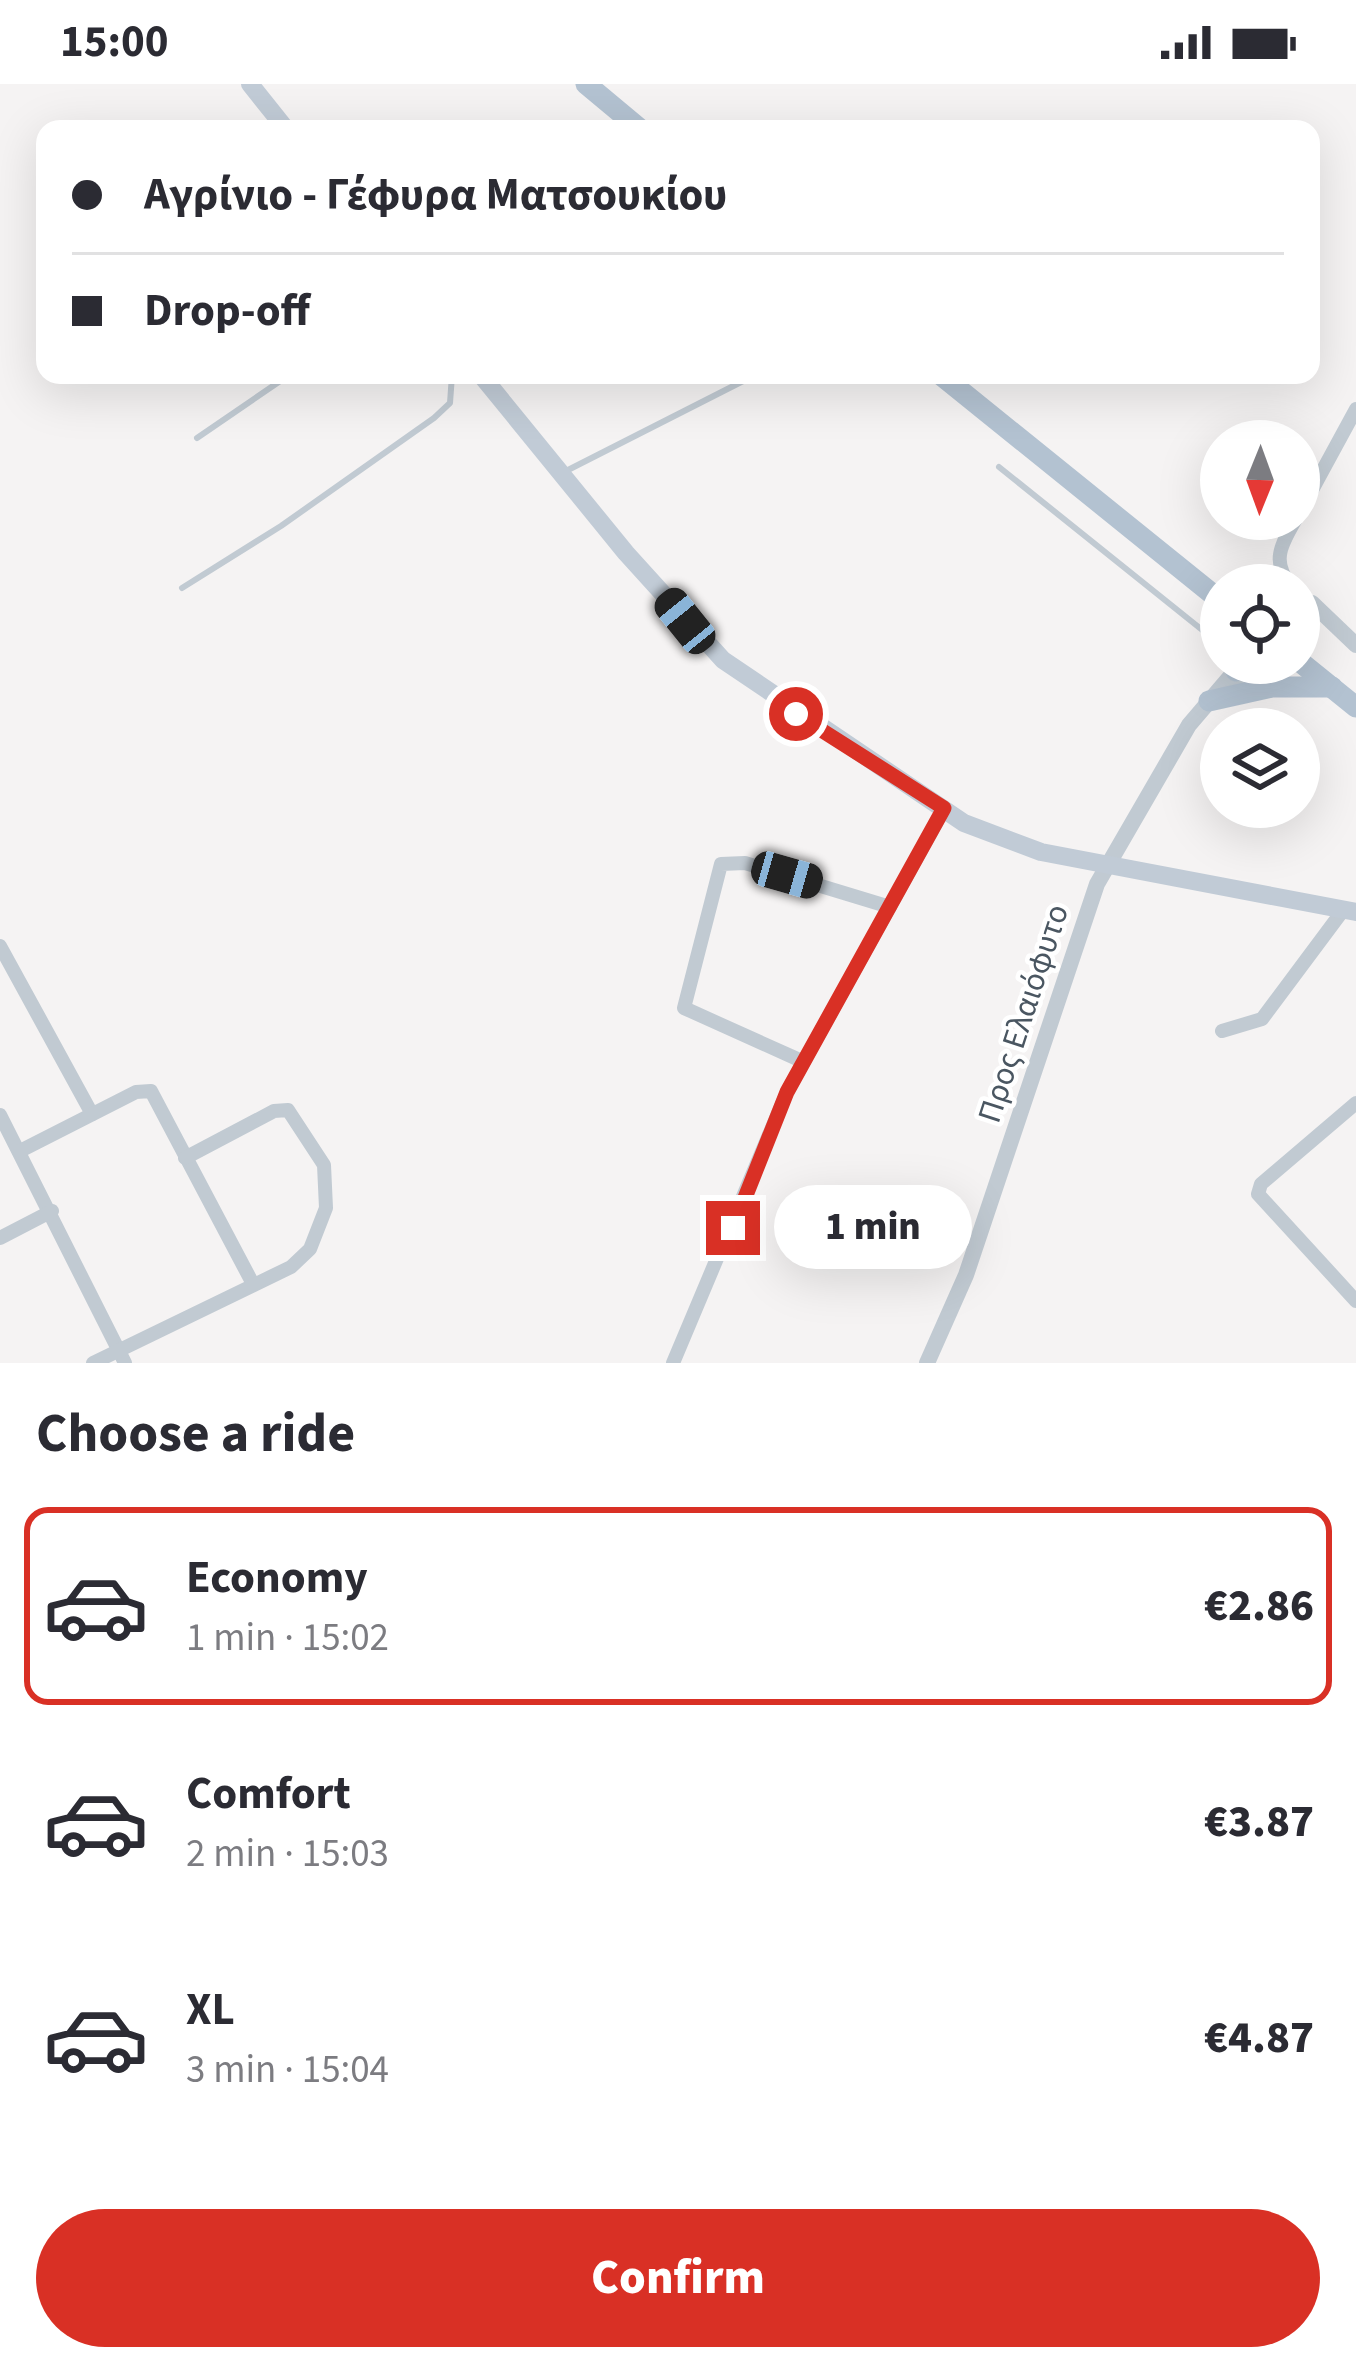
<!DOCTYPE html>
<html lang="en">
<head>
<meta charset="utf-8">
<style>
  body { margin:0; font-family:"Source Sans 3",sans-serif; background:#f2f2f3; color:#2b2b33; height:100vh; display:flex; flex-direction:column; font-size:45px; white-space:nowrap }
  * { box-sizing:border-box; margin:0 }
  p { font-size:39px; color:#7c7c81 }
  .icon { flex:none; width:66px; height:66px; fill:none; stroke:currentColor; stroke-width:2; stroke-linecap:round; stroke-linejoin:round }
  .map { position:relative; height:1279px; overflow:hidden }
  .panel { display:flex; flex-direction:column; background:#fff; flex:1 }
  .panel>* { flex:none }
  .hud { position:absolute; left:36px; top:36px; width:1284px; height:264px; border-radius:24px; box-shadow:0 12px 48px #0002; display:grid; align-content:center; height:264px; padding:0 36px; background:#fff }
  .needle { width:78px; rotate:181deg }
  .tools { position:absolute; left:1200px; top:336px; display:grid; gap:24px }
  .tools a { display:grid; place-items:center; width:120px; height:120px; border-radius:50%; background:#fff; box-shadow:0 12px 48px #0002; font-size:60px }
  .end { position:absolute; width:54px; height:54px; margin:-27px; border:15px solid #d93025; background:#fff; box-shadow:0 0 0 6px #fff }
  .from { border-radius:50% }
  .bubble { position:absolute; height:84px; border-radius:42px; background:#fff; box-shadow:0 12px 48px #0002; font-size:39px; font-weight:800; line-height:84px; text-align:center }
  .car { position:absolute; width:36px; height:72px; margin:-36px -18px; border-radius:15px; box-shadow:0 0 9px 3px #0007; background:linear-gradient(#222 24%,#8ab4d8 0 40%,#222 0 76%,#8ab4d8 0 86%,#222 0) }
  .hud b { display:flex; align-items:center; gap:42px; height:114px; font-size:45px }
  .hud b+b { border-top:3px solid #e1e1e2 }
  .hud i { width:30px; height:30px; background:#2b2b33 }
  ul { padding:0; list-style:none }
  li { display:flex; align-items:center; gap:36px; height:198px; margin:0 24px 18px; padding:0 12px; border:6px solid transparent; border-radius:24px }
  li div { flex:1 }
  li b { display:block; font-size:45px }
  li em { font-style:normal; font-weight:800 }
  li.current { border-color:#d93025 }
  li>.icon { width:108px; height:108px; stroke-width:1.5 }
  h2 { padding:0 36px; font-size:54px; line-height:144px }
  .action { display:flex; gap:24px; margin-top:auto; padding:24px 36px }
  .action a { flex:1; height:138px; border-radius:72px; background:#d93025; color:#fff; font-size:48px; font-weight:800; line-height:138px; text-align:center }
  .status { display:flex; justify-content:space-between; align-items:center; height:84px; padding:0 60px; background:#fff; direction:ltr }
  .status svg { height:33px; fill:currentColor }
  .map>svg:first-child { display:block }
  .lines { fill:none; stroke-linecap:round; stroke-linejoin:round }
  .service { stroke:#c1cad2; stroke-width:6 }
  .minor { stroke:#c1cad2; stroke-width:14 }
  .tertiary { stroke:#c1cad2; stroke-width:16 }
  .secondary { stroke:#c1cbd6; stroke-width:18 }
  .primary { stroke:#b3c2d1; stroke-width:21 }
  .route { stroke:#d93025; stroke-width:15 }
  .labels { text-anchor:middle; stroke-width:9; stroke-linejoin:round; paint-order:stroke }
  .street-label { font-size:33px; fill:#4a5661; stroke:#fff }
</style>
</head>
<body>
<div class="status"><b>15:00</b><svg viewBox="0 0 49 12"><path d="M0 12V9h3v3zM5 12V6h3v6zM10 12V3h3v9zM15 12V0h3v12zM26 1h20v11H26zM47 4h2v5h-2z"/></svg></div>
<div class="map">
<svg width="1356" height="1279" viewBox="0 0 1356 1279">
  <rect width="100%" height="100%" fill="#f5f3f3"/>
  <g class="lines">
    <g class="service">
      <path d="M197,354L289,291"/>
      <path d="M999,383L1206,549L1221,572"/>
      <path d="M566,387L755,291"/>
      <path d="M182,504L281,442L434,334L450,319L452,291"/>
    </g>
    <g class="minor">
      <path d="M1299,430L1356,325"/>
      <path d="M1291,501C1270,478 1282,459 1296,435"/>
      <path d="M0,862L92,1030"/>
      <path d="M1222,947L1262,935L1344,825"/>
      <path d="M804,978L684,924L721,780L745,779L890,823"/>
      <path d="M1356,1019L1261,1100L1258,1110L1356,1217"/>
      <path d="M0,1031L125,1279"/>
      <path d="M20,1067L136,1008L151,1007L253,1200"/>
      <path d="M0,1154L52,1127"/>
      <path d="M93,1279L291,1183L310,1165L326,1124L324,1081L288,1026L274,1027L185,1074"/>
      <path d="M673,1279L787,1008L944,725"/>
    </g>
    <g class="tertiary">
      <path d="M1299,534L1312,519L1356,561"/>
      <path d="M1228,601L1266,579"/>
      <path d="M927,1279L966,1191L1097,800L1189,641L1241,580"/>
    </g>
    <g class="secondary">
      <path d="M250,0L286,45"/>
      <path d="M481,291L626,469L723,576L964,739L1041,768L1356,828"/>
    </g>
    <g class="primary">
      <path d="M586,0L640,45"/>
      <path d="M941,291L1221,517"/>
      <path d="M1299,577L1356,623"/>
      <path d="M1236,587L1237,579"/>
      <path d="M1209,617L1272,603H1332"/>
    </g>
  </g>
  <g class="lines">
    <path class="route" d="M733,1144L787,1008L944,724L796,630"/>
  </g>
  <g class="labels">
    <g class="street-label">
      <text transform="translate(1022 929) rotate(-72)" y="12">Προς Ελαιόφυτο</text>
    </g>
  </g>
</svg>
<div class="tools">
<a><svg class="needle" viewBox="-14 -14 28 28"><path d="M0-13l5 13h-10z" fill="#e53935"/><path d="M0 13l5-13h-10z" fill="#7c7c81"/></svg></a>
<a><svg class="icon" aria-label="locate" viewBox="0 0 24 24"><circle cx="12" cy="12" r="6"/><path d="M12 2v4M12 18v4M2 12h4M18 12h4"/></svg></a>
<a><svg class="icon" aria-label="layers" viewBox="0 0 24 24"><path d="M12 4l9 5-9 5-9-5zM3 14l9 5 9-5"/></svg></a>
</div>
<i class="end from" style="left:796px;top:630px"></i>
<i class="end" style="left:733px;top:1144px"></i>
<div class="bubble" style="left:774px;top:1101px;width:198px">1 min</div>
<i class="car" style="left:685px;top:537px;rotate:321deg"></i>
<i class="car" style="left:787px;top:791px;rotate:106deg"></i>
<div class="hud">
<b><i class="from"></i>Αγρίνιο - Γέφυρα Ματσουκίου</b>
<b><i></i>Drop-off</b>
</div>
</div>
<section class="panel">
<h2>Choose a ride</h2>
<ul>
<li class="current"><svg class="icon" aria-label="car" viewBox="0 0 24 24"><path d="M5 17H2v-5l4-1 3-4h7l3 4 3 1v5h-3M9 17h6M6 11h13"/><circle cx="7" cy="17" r="2"/><circle cx="17" cy="17" r="2"/></svg><div><b>Economy</b><p>1 min · 15:02</p></div><em>€2.86</em></li>
<li><svg class="icon" aria-label="car" viewBox="0 0 24 24"><path d="M5 17H2v-5l4-1 3-4h7l3 4 3 1v5h-3M9 17h6M6 11h13"/><circle cx="7" cy="17" r="2"/><circle cx="17" cy="17" r="2"/></svg><div><b>Comfort</b><p>2 min · 15:03</p></div><em>€3.87</em></li>
<li><svg class="icon" aria-label="car" viewBox="0 0 24 24"><path d="M5 17H2v-5l4-1 3-4h7l3 4 3 1v5h-3M9 17h6M6 11h13"/><circle cx="7" cy="17" r="2"/><circle cx="17" cy="17" r="2"/></svg><div><b>XL</b><p>3 min · 15:04</p></div><em>€4.87</em></li>
</ul>
<div class="action"><a>Confirm</a></div>
</section>
</body>
</html>
